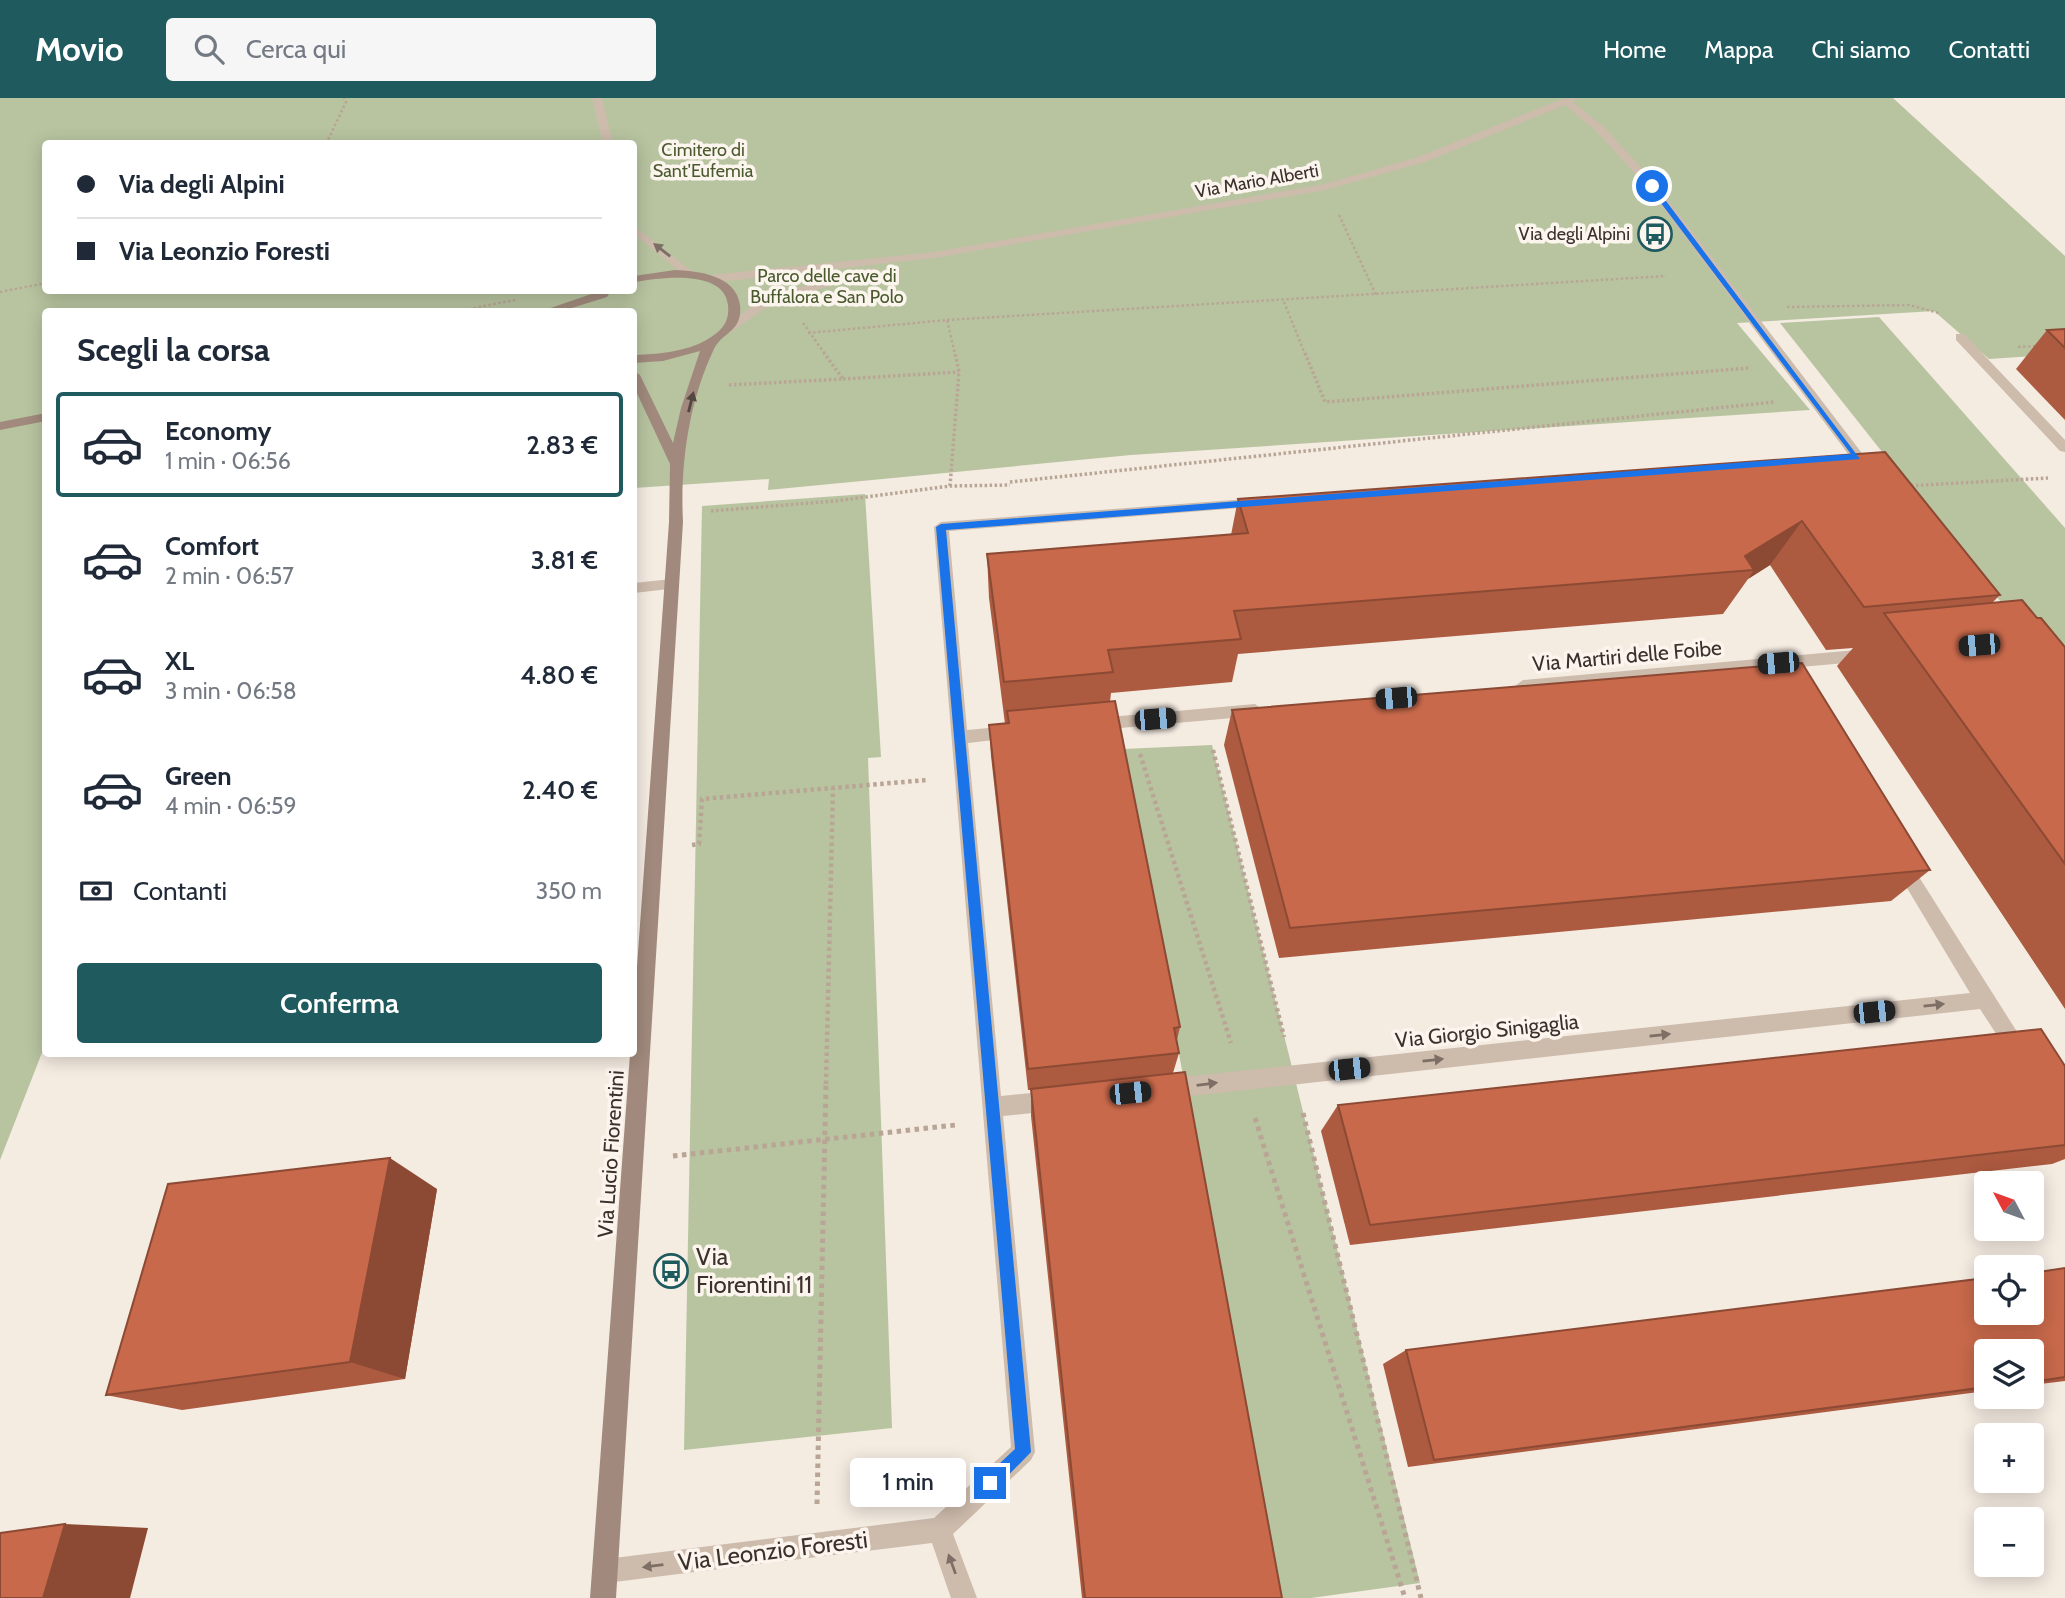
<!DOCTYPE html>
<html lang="it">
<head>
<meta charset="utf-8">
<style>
  body { margin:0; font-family:Cabin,sans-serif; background:#f6f6f7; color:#1f2937; height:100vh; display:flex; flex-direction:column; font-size:26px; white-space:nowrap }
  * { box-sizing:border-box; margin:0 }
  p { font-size:23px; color:#747a83 }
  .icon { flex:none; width:38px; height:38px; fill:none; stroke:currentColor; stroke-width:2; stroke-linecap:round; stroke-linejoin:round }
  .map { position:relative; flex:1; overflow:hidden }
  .panel { position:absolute; left:42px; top:210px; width:595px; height:749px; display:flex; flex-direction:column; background:#fff; border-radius:7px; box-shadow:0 4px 18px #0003 }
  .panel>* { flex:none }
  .guide { position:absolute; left:42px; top:42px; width:595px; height:154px; border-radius:7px; box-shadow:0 4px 18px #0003; display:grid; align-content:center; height:154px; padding:0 35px; background:#fff }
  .needle { width:46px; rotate:311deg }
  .tools { position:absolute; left:1974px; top:1073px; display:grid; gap:14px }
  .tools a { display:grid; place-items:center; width:70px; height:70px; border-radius:7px; background:#fff; box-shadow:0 4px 18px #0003; font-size:35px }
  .end { position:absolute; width:32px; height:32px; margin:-16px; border:9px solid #1a73e8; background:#fff; box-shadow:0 0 0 4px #fff }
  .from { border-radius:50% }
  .bubble { position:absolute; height:49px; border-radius:7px; background:#fff; box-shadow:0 4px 18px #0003; font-size:23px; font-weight:600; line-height:49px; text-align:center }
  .car { position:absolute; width:21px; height:42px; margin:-21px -10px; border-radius:9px; box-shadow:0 0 5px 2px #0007; background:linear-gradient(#222 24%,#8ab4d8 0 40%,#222 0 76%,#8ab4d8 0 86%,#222 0) }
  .guide b { display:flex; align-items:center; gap:24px; height:66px; font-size:26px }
  .guide b+b { border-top:2px solid #e0e1e3 }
  .guide i { width:18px; height:18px; background:#1f2937 }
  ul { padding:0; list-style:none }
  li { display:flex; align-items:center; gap:21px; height:105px; margin:0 14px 10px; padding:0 21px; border:4px solid transparent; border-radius:7px }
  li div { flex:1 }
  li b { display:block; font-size:26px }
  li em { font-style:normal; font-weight:600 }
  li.on { border-color:#1f5a5e }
  li>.icon { width:63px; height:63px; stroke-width:1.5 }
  h2 { padding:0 35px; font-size:32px; line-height:84px }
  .pay { display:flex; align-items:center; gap:18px; height:77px; padding:0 35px; font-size:26px }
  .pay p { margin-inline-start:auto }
  .primary-button { display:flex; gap:14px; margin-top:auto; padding:14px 35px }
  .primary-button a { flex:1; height:80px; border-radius:7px; background:#1f5a5e; color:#fff; font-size:28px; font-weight:600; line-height:80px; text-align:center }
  header { display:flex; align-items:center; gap:42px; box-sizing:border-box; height:98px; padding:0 35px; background:#1f5a5e; color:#fff }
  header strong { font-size:33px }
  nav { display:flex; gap:38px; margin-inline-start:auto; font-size:24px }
  .search { width:490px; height:63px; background:#f6f6f7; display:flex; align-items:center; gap:18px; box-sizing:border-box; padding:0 24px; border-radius:7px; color:#747a83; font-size:26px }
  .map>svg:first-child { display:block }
  .green { fill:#b8c4a0; fill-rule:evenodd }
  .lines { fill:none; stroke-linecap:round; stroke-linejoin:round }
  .path-far3 { stroke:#b9a596; stroke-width:2.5; stroke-dasharray:2.5 2.5; stroke-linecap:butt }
  .path-far2 { stroke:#b9a596; stroke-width:3.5; stroke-dasharray:2.5 2.5; stroke-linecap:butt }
  .path-far1 { stroke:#b9a596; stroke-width:4.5; stroke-dasharray:3.5 3.5; stroke-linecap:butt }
  .path { stroke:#b9a596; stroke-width:5; stroke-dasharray:4.5 4.5; stroke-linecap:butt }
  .lane { fill:#cdbbac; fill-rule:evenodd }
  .street { fill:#cdbbac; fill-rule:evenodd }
  .secondary { fill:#a18a7d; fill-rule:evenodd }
  .wall { fill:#ac5a40 }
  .shaded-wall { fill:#8c4a34 }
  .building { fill:#c8694b; stroke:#8c4a34; stroke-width:2 }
  .oneway { fill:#7d6f65 }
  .oneway2 { fill:#544640 }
  .route { fill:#1a73e8 }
  .labels { text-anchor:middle; stroke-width:7; stroke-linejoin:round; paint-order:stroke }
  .far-park-label { font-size:18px; fill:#4a5a2e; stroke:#fbf5ee }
  .far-street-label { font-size:18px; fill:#3b302b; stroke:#fbf5ee }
  .far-poi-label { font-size:18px; fill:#3b302b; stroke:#fbf5ee; text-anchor:end }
  .street-label { font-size:21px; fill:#3b302b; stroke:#fbf5ee }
  .near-poi-label { font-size:24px; fill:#3b302b; stroke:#fbf5ee; text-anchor:start }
  .near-street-label { font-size:24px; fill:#3b302b; stroke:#fbf5ee }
</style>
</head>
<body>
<header>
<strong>Movio</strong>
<div class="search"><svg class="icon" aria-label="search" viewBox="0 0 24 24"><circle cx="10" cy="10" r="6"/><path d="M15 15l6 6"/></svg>Cerca qui</div>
<nav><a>Home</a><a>Mappa</a><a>Chi siamo</a><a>Contatti</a></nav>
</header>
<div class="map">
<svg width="2065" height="1500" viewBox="0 0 2065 1500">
  <rect width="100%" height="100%" fill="#f4ebe1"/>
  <g class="green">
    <path d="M0,0H1893L2065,158V256L1989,261L1934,213L1737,225L1810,312L1131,357L768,392L769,381L634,390V214H46L45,947L0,1062ZM46,46H634V192H46Z"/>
    <path d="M1879,219L2065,430V585L1780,225Z"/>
    <path d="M865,396L881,659L868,660L892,1330L684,1352L702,408Z"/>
    <path d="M1212,647L1420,1485L1311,1500H1279L1123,651Z"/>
  </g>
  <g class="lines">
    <g class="path-far3">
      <path d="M326,46L346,4L344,0"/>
      <path d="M1339,117L1376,197"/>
      <path d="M0,194L46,185"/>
      <path d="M1284,204L1305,256"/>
      <path d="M1787,209L1909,207L1939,215"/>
      <path d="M454,214L515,202"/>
      <path d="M947,222L1666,178"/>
      <path d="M803,225L825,256"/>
      <path d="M808,235L947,222L955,256"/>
      <path d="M2018,249L2037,248"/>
    </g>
    <g class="path-far2">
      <path d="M1305,255L1325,304L1749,270"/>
      <path d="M843,281L959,274"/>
      <path d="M729,287L843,281L824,255"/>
      <path d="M634,373V398"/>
      <path d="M1010,384L1774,304"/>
      <path d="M950,388L959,274L955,255"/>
      <path d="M1906,388L2048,380"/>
      <path d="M711,413L835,403L950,388L1010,387"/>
    </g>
    <g class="path-far1">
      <path d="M1213,652L1284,939"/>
      <path d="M1140,656L1231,945"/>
      <path d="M692,747L699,746L702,701L927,682"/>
      <path d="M826,986L833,690"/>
    </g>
    <g class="path">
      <path d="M1303,1015L1421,1500"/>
      <path d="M1255,1020L1405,1500"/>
      <path d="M673,1058L956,1027"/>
      <path d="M817,1406L826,985"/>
    </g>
    <path class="lane" d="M672,481L679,486L677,490L634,495V485Z"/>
    <g class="street">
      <path d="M592,0H602L613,46H603Z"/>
      <path d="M1579,0L1573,4L1604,29L1656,86L1874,371V377H1864L1648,90L1596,33L1565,7L1425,64L1325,92L934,160L710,185L704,181L710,177L934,154L1325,86L1418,59L1562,1Z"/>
      <path d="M634,128L693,174V178H685L634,136Z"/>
      <path d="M873,170L879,173L877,175L774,204L730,235L720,232L766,198Z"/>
      <path d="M1956,236H1964L2065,342V354L2060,353L1956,242Z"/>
      <path d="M1260,400L1267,405L1265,408L949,433L967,632L1011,628L1019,634L1011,640L968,645L1001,998L1052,993L1059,996L1062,1003L1059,1010L1052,1013L1003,1018L1035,1354L1031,1362L953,1436L977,1500H951L932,1445L606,1485L597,1482L594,1473L597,1464L606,1461L934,1420L1011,1349L934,429L941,424Z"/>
      <path d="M1868,551L1876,557L1868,563L1523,594L1515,588L1523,582Z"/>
      <path d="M1255,606L1263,612L1255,618L1098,632L1090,626L1098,620Z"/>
      <path d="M1901,758L1907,760L2026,948L2029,954L2026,960L2019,963L2012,960L1980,911L1164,1001L1157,998L1154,991L1157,984L1164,981L1970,895L1892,765L1895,760Z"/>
    </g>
    <g class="secondary">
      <path d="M675,172C698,173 736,177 740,207C743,234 722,234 714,251C689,303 680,366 683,424L616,1500H590L630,956H634V910L669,424L670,366L634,289V273L640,277L673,345L681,310L700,253L663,263L634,265V257C662,256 698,253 720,232C727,225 729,217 728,207C724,170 658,180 634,184V178Z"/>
      <path d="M603,192L609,196L607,199L559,214H539Z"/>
      <path d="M46,315V323L0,332V324Z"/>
    </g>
  </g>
  <g class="wall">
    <path d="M2065,231V322L2016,271L2047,232Z"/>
    <path d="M1885,354L2000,497L1992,505L2037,520L2065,549V911L1837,568L1853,550L1826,552L1770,467L1748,481L1723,516L1238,556L1232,584L1111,595L1110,604L1180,929L1177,942L1179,955L1173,975L1282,1500H1082L1031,1018V992H1028L991,658L989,627L1005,626L989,500L987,456L1231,437L1238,401Z"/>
    <path d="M1232,612L1930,772L1891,803L1279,860L1224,647Z"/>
    <path d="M2065,968V1061L2052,1066L1350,1147L1321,1033L1338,1007Z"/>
    <path d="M437,1091L405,1281L182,1312L106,1297Z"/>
    <path d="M2065,1170V1283L2032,1287V1253H1986V1293L1408,1369L1383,1266L1406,1252Z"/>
  </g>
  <g class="shaded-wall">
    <path d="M1802,423L1770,467L1748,481L1754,472L1745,458Z"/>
    <path d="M390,1060L437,1091L405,1281L350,1264Z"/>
    <path d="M65,1426L148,1430L130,1500H43Z"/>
  </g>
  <g class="building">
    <path d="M2065,231V250L2047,232Z"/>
    <path d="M1885,354L2000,497L1864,509L1802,423L1745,458L1754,472L1234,513L1241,541L1108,552L1113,574L1004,584L987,456L1248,435L1238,401Z"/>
    <path d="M2022,502L2037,520H2041L2065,549V766L1884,515Z"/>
    <path d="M1802,565L1930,772L1290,830L1232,612Z"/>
    <path d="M1115,603L1180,929L1174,930L1179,955L1028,971L989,627L1009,625L1007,613Z"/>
    <path d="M2041,931L2065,968V1047L1370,1127L1338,1007Z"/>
    <path d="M1185,974L1282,1500H1085L1031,991Z"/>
    <path d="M390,1060L350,1264L106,1297L168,1086Z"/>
    <path d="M2065,1170V1279L2032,1284V1253H1986V1289L1434,1362L1406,1252L1986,1180V1214H2032V1175Z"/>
    <path d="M65,1426L43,1500H0V1435Z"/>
  </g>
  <defs><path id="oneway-solid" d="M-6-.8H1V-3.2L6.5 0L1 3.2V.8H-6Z" transform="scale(1.75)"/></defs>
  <g class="oneway">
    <use href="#oneway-solid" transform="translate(662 152) rotate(-142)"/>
    <use href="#oneway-solid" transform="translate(1934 907) rotate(-6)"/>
    <use href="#oneway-solid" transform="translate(1660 937) rotate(-6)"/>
    <use href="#oneway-solid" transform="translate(1433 962) rotate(-6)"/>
    <use href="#oneway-solid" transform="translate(1207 986) rotate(-7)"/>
    <use href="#oneway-solid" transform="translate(952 1466) rotate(-110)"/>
    <use href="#oneway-solid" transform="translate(653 1468) rotate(173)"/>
  </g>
  <use class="oneway2" href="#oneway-solid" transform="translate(691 304) rotate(-76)"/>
  <path class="route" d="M1654,87L1860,361L946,432L1031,1354L995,1391H984V1380L1015,1351L936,429L941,426L1851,356L1648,88Z"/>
  <defs>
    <g id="bus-ring" transform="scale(1.75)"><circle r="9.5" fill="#fbf5ee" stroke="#1f5a5e" stroke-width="1.5"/><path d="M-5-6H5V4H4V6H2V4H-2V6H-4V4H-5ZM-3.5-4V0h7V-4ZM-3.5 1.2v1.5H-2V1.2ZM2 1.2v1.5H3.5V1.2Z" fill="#1f5a5e"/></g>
  </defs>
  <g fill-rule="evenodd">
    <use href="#bus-ring" x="1655" y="136"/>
    <use href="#bus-ring" x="671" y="1173"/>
  </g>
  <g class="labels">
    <g class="far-park-label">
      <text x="703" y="58">Cimitero di<tspan x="703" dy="21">Sant'Eufemia</tspan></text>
      <text x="827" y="184">Parco delle cave di<tspan x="827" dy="21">Buffalora e San Polo</tspan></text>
    </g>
    <g class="far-street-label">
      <text transform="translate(1257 83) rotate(-10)" y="6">Via Mario Alberti</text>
    </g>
    <g class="far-poi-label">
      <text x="1630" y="142">Via degli Alpini</text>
    </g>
    <g class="street-label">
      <text transform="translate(1627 558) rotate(-5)" y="7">Via Martiri delle Foibe</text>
      <text transform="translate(1487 933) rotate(-6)" y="7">Via Giorgio Sinigaglia</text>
      <text transform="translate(611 1056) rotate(-86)" y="7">Via Lucio Fiorentini</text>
    </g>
    <g class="near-poi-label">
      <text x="696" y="1167">Via<tspan x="696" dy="28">Fiorentini 11</tspan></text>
    </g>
    <g class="near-street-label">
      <text transform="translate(773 1453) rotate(-7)" y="8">Via Leonzio Foresti</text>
    </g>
  </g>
</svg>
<div class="tools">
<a><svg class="needle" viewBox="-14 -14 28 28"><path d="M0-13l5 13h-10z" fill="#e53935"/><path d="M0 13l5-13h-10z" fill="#747a83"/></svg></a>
<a><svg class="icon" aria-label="locate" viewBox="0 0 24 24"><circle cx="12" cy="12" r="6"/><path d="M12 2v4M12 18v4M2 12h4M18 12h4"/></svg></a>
<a><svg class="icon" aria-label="layers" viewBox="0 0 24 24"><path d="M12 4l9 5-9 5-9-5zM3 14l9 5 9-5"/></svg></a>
<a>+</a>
<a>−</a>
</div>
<i class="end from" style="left:1652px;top:88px"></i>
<i class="end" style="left:990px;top:1385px"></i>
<div class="bubble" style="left:850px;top:1360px;width:116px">1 min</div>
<i class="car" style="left:1979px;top:547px;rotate:265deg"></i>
<i class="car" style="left:1778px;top:565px;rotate:265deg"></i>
<i class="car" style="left:1396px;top:600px;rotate:265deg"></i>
<i class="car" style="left:1155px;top:621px;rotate:85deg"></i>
<i class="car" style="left:1874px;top:914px;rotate:84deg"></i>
<i class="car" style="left:1349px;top:971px;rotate:84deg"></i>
<i class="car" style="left:1130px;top:995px;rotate:84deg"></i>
<div class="guide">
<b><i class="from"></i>Via degli Alpini</b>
<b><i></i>Via Leonzio Foresti</b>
</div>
<section class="panel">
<h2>Scegli la corsa</h2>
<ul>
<li class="on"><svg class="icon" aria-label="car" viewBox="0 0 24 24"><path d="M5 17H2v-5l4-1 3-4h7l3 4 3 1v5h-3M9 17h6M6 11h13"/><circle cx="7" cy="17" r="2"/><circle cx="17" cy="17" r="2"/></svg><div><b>Economy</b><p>1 min · 06:56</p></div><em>2.83 €</em></li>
<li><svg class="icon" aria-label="car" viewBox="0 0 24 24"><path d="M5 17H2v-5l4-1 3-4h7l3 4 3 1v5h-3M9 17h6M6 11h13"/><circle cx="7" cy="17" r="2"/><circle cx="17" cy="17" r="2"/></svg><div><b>Comfort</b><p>2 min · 06:57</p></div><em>3.81 €</em></li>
<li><svg class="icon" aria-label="car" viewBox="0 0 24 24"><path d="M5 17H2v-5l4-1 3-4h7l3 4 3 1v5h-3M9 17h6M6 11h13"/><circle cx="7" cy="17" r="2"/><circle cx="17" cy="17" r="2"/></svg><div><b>XL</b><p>3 min · 06:58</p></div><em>4.80 €</em></li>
<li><svg class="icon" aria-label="car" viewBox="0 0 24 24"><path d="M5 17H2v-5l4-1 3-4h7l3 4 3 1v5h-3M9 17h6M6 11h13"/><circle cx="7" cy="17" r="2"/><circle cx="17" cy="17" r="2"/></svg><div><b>Green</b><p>4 min · 06:59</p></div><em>2.40 €</em></li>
</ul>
<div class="pay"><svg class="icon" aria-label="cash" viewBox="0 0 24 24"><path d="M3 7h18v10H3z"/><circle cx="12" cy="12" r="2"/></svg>Contanti<p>350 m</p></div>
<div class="primary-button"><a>Conferma</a></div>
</section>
</div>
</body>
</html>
